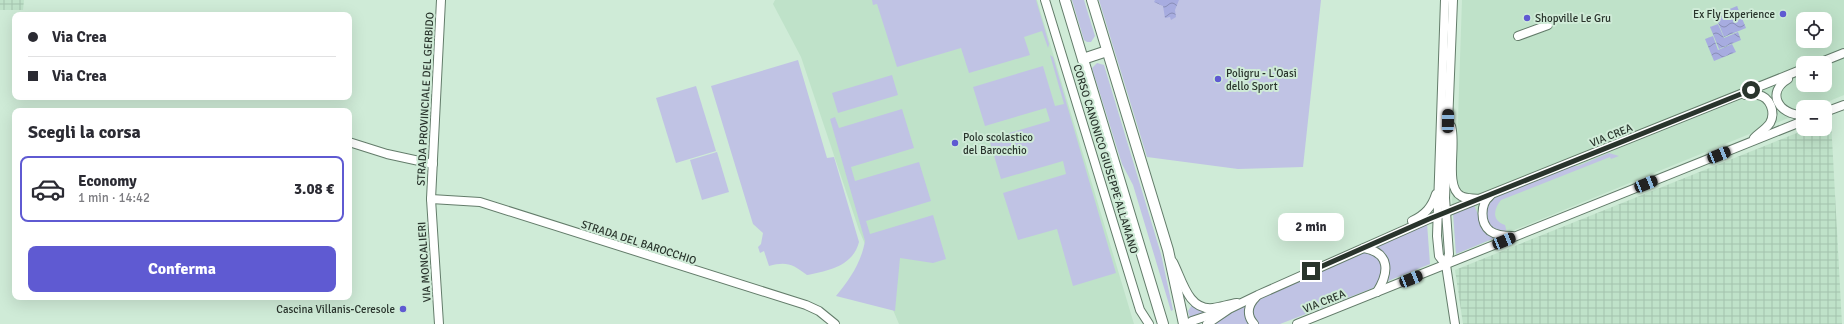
<!DOCTYPE html>
<html lang="it">
<head>
<meta charset="utf-8">
<style>
  body { margin:0; font-family:Signika,sans-serif; background:#f2f2f3; color:#2b2b33; height:100vh; display:flex; flex-direction:column; font-size:15px; white-space:nowrap }
  * { box-sizing:border-box; margin:0 }
  p { font-size:13px; color:#7c7c81 }
  .icon { flex:none; width:22px; height:22px; fill:none; stroke:currentColor; stroke-width:2; stroke-linecap:round; stroke-linejoin:round }
  .map { position:relative; flex:1; overflow:hidden }
  .side { position:absolute; left:12px; top:108px; width:340px; height:192px; display:flex; flex-direction:column; background:#fff; border-radius:8px; box-shadow:0 4px 16px #0002 }
  .side>* { flex:none }
  .hud { position:absolute; left:12px; top:12px; width:340px; height:88px; border-radius:8px; box-shadow:0 4px 16px #0002; display:grid; align-content:center; height:88px; padding:0 16px; background:#fff }
  .controls { position:absolute; left:1796px; top:12px; display:grid; gap:8px }
  .controls a { display:grid; place-items:center; width:36px; height:36px; border-radius:8px; background:#fff; box-shadow:0 4px 16px #0002; font-size:20px }
  .end { position:absolute; width:18px; height:18px; margin:-9px; border:5px solid #29342c; background:#fff; box-shadow:0 0 0 2px #fff }
  .from { border-radius:50% }
  .bubble { position:absolute; height:28px; border-radius:8px; background:#fff; box-shadow:0 4px 16px #0002; font-size:13px; font-weight:700; line-height:28px; text-align:center }
  .car { position:absolute; width:12px; height:24px; margin:-12px -6px; border-radius:5px; box-shadow:0 0 3px 1px #0007; background:linear-gradient(#222 24%,#8ab4d8 0 40%,#222 0 76%,#8ab4d8 0 86%,#222 0) }
  .hud b { display:flex; align-items:center; gap:14px; height:38px; font-size:15px }
  .hud b+b { border-top:1px solid #e1e1e2 }
  .hud i { width:10px; height:10px; background:#2b2b33 }
  ul { padding:0; list-style:none }
  li { display:flex; align-items:center; gap:12px; height:66px; margin:0 8px 6px; padding:0 8px; border:2px solid transparent; border-radius:8px }
  li div { flex:1 }
  li b { display:block; font-size:15px }
  li em { font-style:normal; font-weight:700 }
  li.on { border-color:#5f5ad2 }
  li>.icon { width:36px; height:36px; stroke-width:1.5 }
  h2 { padding:0 16px; font-size:18px; line-height:48px }
  .cta { display:flex; gap:8px; margin-top:auto; padding:8px 16px }
  .cta a { flex:1; height:46px; border-radius:8px; background:#5f5ad2; color:#fff; font-size:16px; font-weight:700; line-height:46px; text-align:center }
  .map>svg:first-child { display:block }
  .built { fill:#bfe2c9; fill-rule:evenodd }
  .industrial { fill:url(#industrial-grid) }
  .grass { fill:#c0c3e4 }
  .water { fill:url(#water-waves) }
  .lines { fill:none; stroke-linecap:round; stroke-linejoin:round }
  .minor-casing { stroke:#637c6a; stroke-width:10 }
  .major-casing { stroke:#637c6a; stroke-width:12 }
  .minor { stroke:#fff; stroke-width:8 }
  .major { stroke:#fff; stroke-width:10 }
  .route { stroke:#29342c; stroke-width:5 }
  .poi-dot { fill:#5f5ad2; stroke:#cfebd7; stroke-width:1.5 }
  .labels { text-anchor:middle; stroke-width:4; stroke-linejoin:round; paint-order:stroke }
  .poi-label { font-size:11px; fill:#29342c; stroke:#cfebd7; text-anchor:start }
  .street-label { font-size:11px; fill:#29342c; stroke:#cfebd7 }
</style>
</head>
<body>
<div class="map">
<svg width="1844" height="324" viewBox="0 0 1844 324">
  <defs>
    <pattern id="industrial-grid" width="8" height="8" patternUnits="userSpaceOnUse"><rect width="8" height="8" fill="#bfe2c9"/><path d="M0 4h8M4 0v8" fill="none" stroke="#a4c2ad"/></pattern>
    <pattern id="water-waves" width="16" height="10" patternUnits="userSpaceOnUse"><rect width="16" height="10" fill="#a7ace0"/><path d="M0 5q4-4 8 0t8 0" fill="none" stroke="#888db6"/></pattern>
  </defs>
  <rect width="100%" height="100%" fill="#cfebd7"/>
  <g class="built">
    <path d="M775,0H1037L1134,324H899L859,230L801,57L773,4Z"/>
    <path d="M1462,0H1844V95L1815,107H1803V112L1456,254L1452,200L1456,178ZM1803,19H1825V41H1803ZM1803,63H1825V85H1803Z"/>
  </g>
  <g class="industrial">
    <path d="M0,0H24L23,10H0Z"/>
    <path d="M1831,120L1842,324H1463L1455,270L1807,129H1825V122Z"/>
  </g>
  <g class="grass">
    <path d="M872,0H1036L1049,44L1048,48L1042,31L1024,37L1030,55L969,73L961,48L897,67L877,4L873,5Z"/>
    <path d="M1072,0H1084L1095,36L1091,42H1087L1084,40Z"/>
    <path d="M1099,0H1321L1303,167L1238,169L1147,157Z"/>
    <path d="M1050,55L1053,57L1116,273L1073,286L1057,229L1018,240L1003,193L1066,174L1063,161L1001,179L989,139L1050,121L1046,108L985,126L973,87L1043,66L1055,106L1064,104Z"/>
    <path d="M798,60L827,158L834,157L859,242C853,266 828,271 807,275C793,264 786,261 769,266L764,251L760,253L758,247L761,244L763,233L753,224L711,86Z"/>
    <path d="M1097,63L1104,65L1161,254L1173,310L1171,311L1133,185L1122,164L1092,68Z"/>
    <path d="M892,75L898,95L838,113L832,93Z"/>
    <path d="M696,86L716,151L676,163L656,98Z"/>
    <path d="M902,109L914,148L851,167L855,181L919,162L931,201L866,221L870,234L933,215L946,259L933,263L900,258L895,311L836,296C850,279 861,263 865,241L830,119L835,117L839,128Z"/>
    <path d="M717,152L729,192L702,200L690,160Z"/>
    <path d="M1609,153L1619,156L1611,159L1610,157L1501,200C1494,209 1491,220 1505,225L1507,233C1484,228 1481,216 1493,196L1570,166H1578Z"/>
    <path d="M1474,205L1484,229L1497,237L1456,254L1453,213Z"/>
    <path d="M1427,223L1430,264L1388,281C1392,267 1389,252 1374,247Z"/>
    <path d="M1366,252C1386,257 1386,275 1373,288L1280,324H1257C1251,315 1251,308 1257,299L1360,253Z"/>
    <path d="M1248,303L1250,324H1214Z"/>
    <path d="M1192,305L1206,312L1190,318L1188,311Z"/>
  </g>
  <g class="water">
    <path d="M1155,0H1179L1175,10L1176,17L1171,20L1170,17L1165,18L1163,6L1154,2Z"/>
    <path d="M1737,6L1746,28L1724,37L1715,15Z"/>
    <path d="M1718,24L1724,38L1738,32L1741,40L1719,49L1710,27Z"/>
    <path d="M1713,36L1718,50L1732,44L1736,52L1714,61L1705,39Z"/>
  </g>
  <g class="lines">
    <g class="minor-casing">
      <g id="minor">
        <path d="M1045,0L1140,310L1149,324"/>
        <path d="M1445,0L1437,236L1439,256L1446,265L1455,324"/>
        <path d="M1518,36L1548,25"/>
        <path d="M1819,63L1844,53"/>
        <path d="M1788,79C1766,92 1778,115 1803,115"/>
        <path d="M1745,95C1749,95 1754,94 1758,95C1770,97 1776,112 1770,123C1766,129 1759,133 1754,138"/>
        <path d="M1825,112L1844,105"/>
        <path d="M1451,126C1457,143 1444,187 1461,196C1466,199 1473,198 1479,199"/>
        <path d="M349,142L387,154L433,164"/>
        <path d="M1490,196C1480,204 1480,223 1490,231C1497,236 1505,236 1512,236"/>
        <path d="M431,199L480,202L806,305L819,311L835,324"/>
        <path d="M1412,221C1425,215 1432,207 1436,194"/>
        <path d="M1364,248C1391,253 1389,273 1377,292"/>
        <path d="M1173,262C1182,279 1188,311 1213,308C1221,307 1229,304 1237,303"/>
        <path d="M1446,265L1449,254L1445,198L1453,0"/>
        <path d="M439,324L431,199L441,0"/>
        <path d="M1188,324L1192,321L1222,311"/>
        <path d="M1207,324L1229,309L1258,295L1429,219L1803,69"/>
        <path d="M1254,324C1246,315 1248,305 1256,297"/>
        <path d="M1297,324L1803,121"/>
      </g>
    </g>
    <g class="major-casing">
      <g id="major">
        <path d="M1065,0L1163,324"/>
        <path d="M1092,0L1168,250L1184,324"/>
        <path d="M1083,59L1107,51"/>
      </g>
    </g>
    <use href="#minor" class="minor"/>
    <use href="#major" class="major"/>
  </g>
  <g class="lines">
    <path class="route" d="M1311,271L1429,219L1751,90"/>
  </g>
  <g class="poi-dot">
    <circle cx="1783" cy="14" r="4"/>
    <circle cx="1527" cy="18" r="4"/>
    <circle cx="1218" cy="79" r="4"/>
    <circle cx="955" cy="143" r="4"/>
    <circle cx="403" cy="309" r="4"/>
  </g>
  <g class="labels">
    <g class="poi-label">
      <text x="1775" y="18" text-anchor="end">Ex Fly Experience</text>
      <text x="1535" y="22">Shopville Le Gru</text>
      <text x="1226" y="77">Poligru - L'Oasi<tspan x="1226" dy="13">dello Sport</tspan></text>
      <text x="963" y="141">Polo scolastico<tspan x="963" dy="13">del Barocchio</tspan></text>
      <text x="395" y="313" text-anchor="end">Cascina Villanis-Ceresole</text>
    </g>
    <g class="street-label">
      <text transform="translate(425 99) rotate(-87)" y="4">STRADA PROVINCIALE DEL GERBIDO</text>
      <text transform="translate(1611 135) rotate(-22)" y="4">VIA CREA</text>
      <text transform="translate(1106 159) rotate(73)" y="4">CORSO CANONICO GIUSEPPE ALLAMANO</text>
      <text transform="translate(639 242) rotate(18)" y="4">STRADA DEL BAROCCHIO</text>
      <text transform="translate(424 262) rotate(-94)" y="4">VIA MONCALIERI</text>
      <text transform="translate(1324 301) rotate(-22)" y="4">VIA CREA</text>
    </g>
  </g>
</svg>
<div class="controls">
<a><svg class="icon" aria-label="locate" viewBox="0 0 24 24"><circle cx="12" cy="12" r="6"/><path d="M12 2v4M12 18v4M2 12h4M18 12h4"/></svg></a>
<a>+</a>
<a>−</a>
</div>
<i class="end from" style="left:1751px;top:90px"></i>
<i class="end" style="left:1311px;top:271px"></i>
<div class="bubble" style="left:1278px;top:213px;width:66px">2 min</div>
<i class="car" style="left:1448px;top:121px;rotate:1deg"></i>
<i class="car" style="left:1719px;top:155px;rotate:68deg"></i>
<i class="car" style="left:1646px;top:184px;rotate:68deg"></i>
<i class="car" style="left:1504px;top:241px;rotate:68deg"></i>
<i class="car" style="left:1411px;top:279px;rotate:68deg"></i>
<div class="hud">
<b><i class="from"></i>Via Crea</b>
<b><i></i>Via Crea</b>
</div>
<section class="side">
<h2>Scegli la corsa</h2>
<ul>
<li class="on"><svg class="icon" aria-label="car" viewBox="0 0 24 24"><path d="M5 17H2v-5l4-1 3-4h7l3 4 3 1v5h-3M9 17h6M6 11h13"/><circle cx="7" cy="17" r="2"/><circle cx="17" cy="17" r="2"/></svg><div><b>Economy</b><p>1 min · 14:42</p></div><em>3.08 €</em></li>
</ul>
<div class="cta"><a>Conferma</a></div>
</section>
</div>
</body>
</html>
